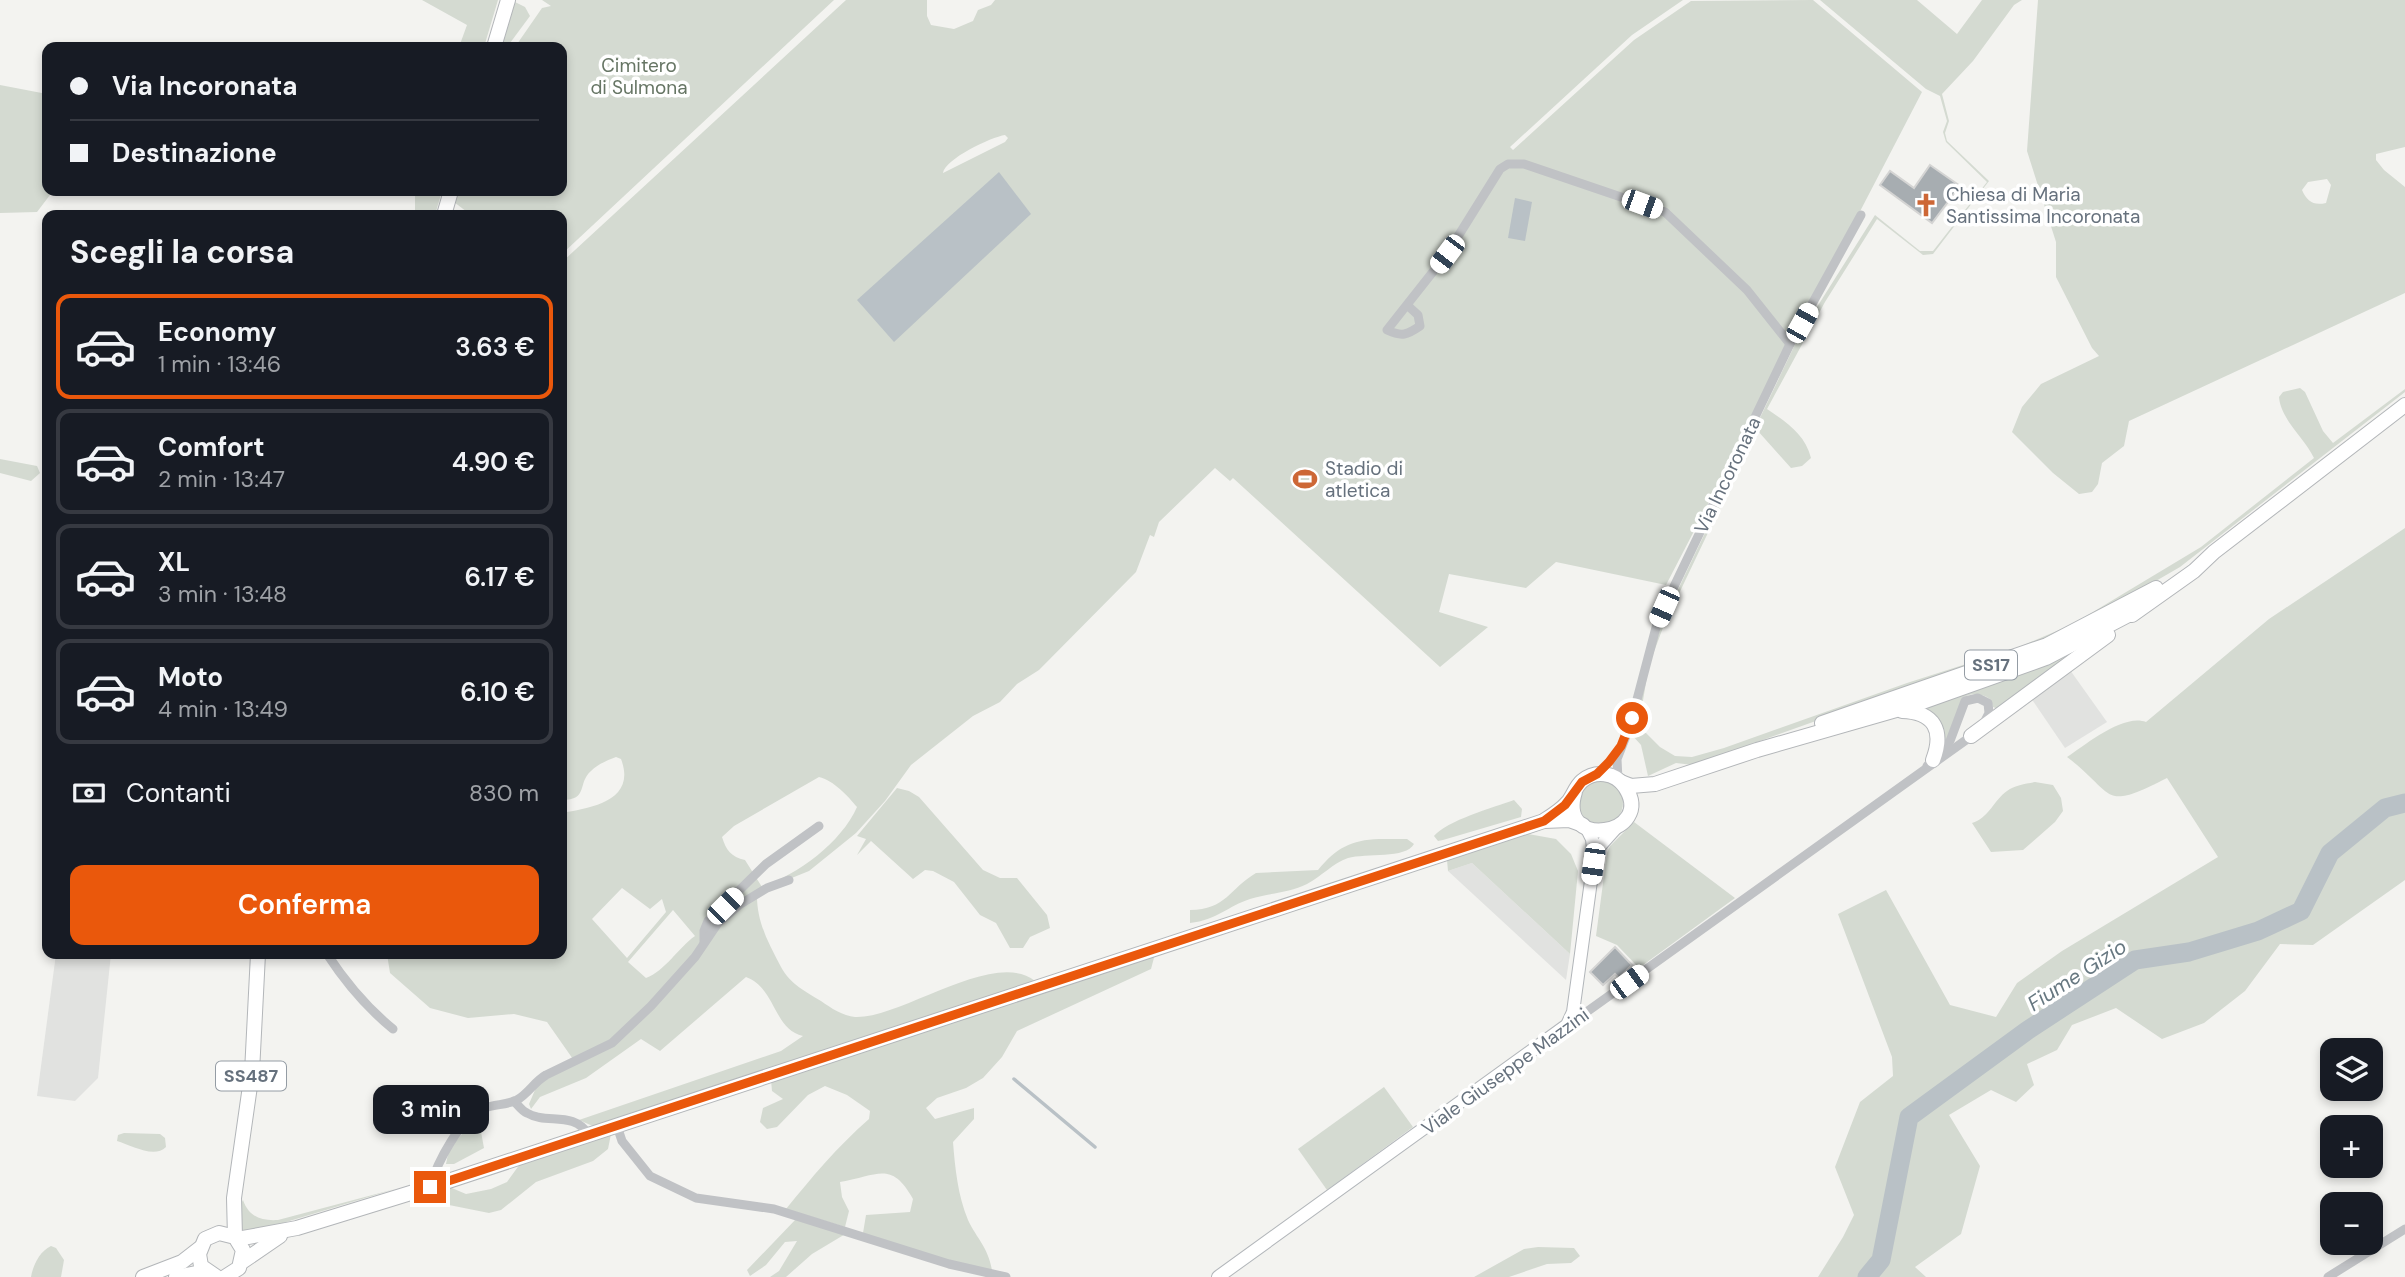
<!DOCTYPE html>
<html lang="it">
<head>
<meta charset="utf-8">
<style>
  body { margin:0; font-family:"DM Sans",sans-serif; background:#20242c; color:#f1f3f6; height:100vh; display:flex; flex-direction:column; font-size:26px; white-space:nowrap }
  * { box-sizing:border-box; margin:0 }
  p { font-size:23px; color:#9ea1a6 }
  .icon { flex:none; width:38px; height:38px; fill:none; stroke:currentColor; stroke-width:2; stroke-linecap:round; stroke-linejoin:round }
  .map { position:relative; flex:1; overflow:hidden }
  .panel { position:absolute; left:42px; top:210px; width:525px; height:749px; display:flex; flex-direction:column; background:#171b24; border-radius:14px; box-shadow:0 4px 10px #0003 }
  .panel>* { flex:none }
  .hud { position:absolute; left:42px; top:42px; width:525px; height:154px; border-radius:14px; box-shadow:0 4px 10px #0003; display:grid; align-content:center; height:154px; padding:0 28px; background:#171b24 }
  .controls { position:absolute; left:2320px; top:1038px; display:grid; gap:14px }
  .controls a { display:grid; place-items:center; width:63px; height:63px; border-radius:14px; background:#171b24; box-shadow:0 4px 10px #0003; font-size:35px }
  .end { position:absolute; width:32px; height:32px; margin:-16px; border:9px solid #ea580c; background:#fff; box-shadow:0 0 0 4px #fff }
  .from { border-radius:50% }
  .bubble { position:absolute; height:49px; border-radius:14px; background:#171b24; box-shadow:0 4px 10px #0003; font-size:23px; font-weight:600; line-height:49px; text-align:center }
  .car { position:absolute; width:21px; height:42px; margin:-21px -10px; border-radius:9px; box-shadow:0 0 5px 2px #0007; background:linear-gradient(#fff 24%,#345 0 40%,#fff 0 76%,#345 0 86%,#fff 0) }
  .hud b { display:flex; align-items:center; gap:24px; height:66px; font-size:26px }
  .hud b+b { border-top:2px solid #363941 }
  .hud i { width:18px; height:18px; background:#f1f3f6 }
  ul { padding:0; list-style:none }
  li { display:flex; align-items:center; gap:21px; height:105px; margin:0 14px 10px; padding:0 14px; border:4px solid #363941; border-radius:14px }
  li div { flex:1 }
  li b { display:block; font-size:26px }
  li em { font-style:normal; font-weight:600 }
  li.selected { border-color:#ea580c }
  li>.icon { width:63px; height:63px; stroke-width:1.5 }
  h2 { padding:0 28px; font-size:32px; line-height:84px }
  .pay { display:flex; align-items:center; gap:18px; height:77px; padding:0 28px; font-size:26px }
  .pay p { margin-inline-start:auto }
  .cta { display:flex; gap:14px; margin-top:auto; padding:14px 28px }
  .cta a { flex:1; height:80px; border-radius:14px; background:#ea580c; color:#fff; font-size:28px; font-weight:600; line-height:80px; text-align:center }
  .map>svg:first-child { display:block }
  .built { fill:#e1e2e0 }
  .green { fill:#d4dad1; fill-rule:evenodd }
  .water { fill:#b9c1c6 }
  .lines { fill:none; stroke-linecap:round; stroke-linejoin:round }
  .stream { stroke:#b9c1c6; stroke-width:3.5 }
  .river { stroke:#b9c1c6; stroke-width:19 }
  .building { fill:#a7adb1; stroke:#d4d4d3; stroke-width:2 }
  .secondary-casing { stroke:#b2b6ba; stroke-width:14 }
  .primary-casing { stroke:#b3b6b9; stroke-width:16 }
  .minor { stroke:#c0c2c5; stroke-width:9 }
  .secondary { stroke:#fff; stroke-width:12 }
  .primary { stroke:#fff; stroke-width:14 }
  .route { stroke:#ea580c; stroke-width:9 }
  .labels { text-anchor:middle; stroke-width:7; stroke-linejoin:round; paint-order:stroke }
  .shield { fill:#fff; stroke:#949ca4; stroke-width:2 }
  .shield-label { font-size:18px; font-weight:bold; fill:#66717d }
  .park-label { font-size:19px; fill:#667564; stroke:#fff }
  .poi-label { font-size:19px; fill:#66717d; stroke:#fff; text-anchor:start }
  .street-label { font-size:19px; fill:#66717d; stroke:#fff }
  .water-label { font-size:21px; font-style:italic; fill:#677881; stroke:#fff }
</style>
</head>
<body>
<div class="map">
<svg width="2405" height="1277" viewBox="0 0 2405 1277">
  <rect width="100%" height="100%" fill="#f3f3f0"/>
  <g class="built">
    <path d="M2070,670L2107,722L2065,748L2031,698Z"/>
    <path d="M1472,863L1570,954L1566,980L1448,871Z"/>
    <path d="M56,954H111L98,1078L75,1101L37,1096Z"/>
  </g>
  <g class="green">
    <path d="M422,0H498L484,47H459L467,25Z"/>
    <path d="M511,0L525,7L530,16L507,47H498Z"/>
    <path d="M542,0H834L562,254V215H471L454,202L457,191H562V47H515L542,8L551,6Z"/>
    <path d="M846,0H927V16L931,25L954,29L973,21L978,10L991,5L995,0H1683L1632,35L1510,147L1513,150L1634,40L1691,1L1813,0L1922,92L1666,585L1556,562L1526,588L1449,574L1439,612L1488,627L1440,667L1233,478L1230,481L1215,468L1159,522L1154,537L1150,535L1136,572L1039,670L1017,684L1000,702L973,716L911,765L885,801L856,833L809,871L767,888L720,925L757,896C757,923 769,944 781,967C791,985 805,991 821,1001C831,1008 843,1016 855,1017C901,1019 994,948 1035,981L595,1127L579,1120L781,1051L803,1036C773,1029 776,988 746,977L660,1051L641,1039L586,1078L540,1097L531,1109L529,1104L538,1083L613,1046L612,1043L575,1062L547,1022L514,1014L468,1018L430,1008L390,973L387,954H562V813C591,808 637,801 621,759L616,757C608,760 598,764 591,771C577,783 589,800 562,800V262ZM1005,135L1008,138L1005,142L943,173C945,159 991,137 1005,135ZM819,777C833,780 848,796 857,807C841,843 798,874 762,887L745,860C731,857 726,850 722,837L734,826ZM622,888L650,909L662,899L666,912L627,958L592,919ZM673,910L695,936C678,948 665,971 646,978L628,962Z"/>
    <path d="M1820,0H1917L1957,34L1982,0H2022L2014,5L1973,61L1942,94L1949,121L1945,133L1947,141L1989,181L1933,254L1923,255L1877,219L1825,302L1767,409C1786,422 1805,434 1811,458L1802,466L1791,468L1757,430L1664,625L1649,665L1641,712L1645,732L1660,747L1675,756L1692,757L1724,748L1907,683L2019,647L2073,624L2201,547L2314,458C2304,437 2281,420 2279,397L2283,392L2300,388L2305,392L2323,431L2333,443L2405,389V392L2180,567L2073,629L1693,765L1676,763L1648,776L1641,745L1632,735L1649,664L1662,623L1800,334L1875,215L1920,251H1933L1987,182L1946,142L1943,132L1947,121L1940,96L1926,89Z"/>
    <path d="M2038,0H2405V147L2376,154V160L2384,170L2405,187V293L2129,421L2124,446L2102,463L2098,484L2092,492L2079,494L2053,473L2012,432L2022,407L2041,384L2099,356L2092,348L2056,277V242L2027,151ZM2327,179L2331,185L2326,203C2313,206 2307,201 2302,190L2308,182Z"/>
    <path d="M0,85L47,94V191H53L37,212L0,213Z"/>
    <path d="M415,191H442L435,215H415Z"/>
    <path d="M0,459L37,466L40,473L31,481L0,473Z"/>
    <path d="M2405,528V880L2313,945L2280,944L2245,991L2204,1023L2162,1039L2116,1008L2072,1025L2057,1050L2027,1064L2034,1085L2016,1102L1991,1090L1949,1115L1980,1166L1961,1234L1915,1267L1926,1277H1818L1843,1237L1854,1215L1835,1167L1860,1102L1893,1076L1892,1057L1838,914L1886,890L1950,1005L1996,1017L2017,983L2062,951L2218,857L2167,778C2100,812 2117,795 2067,757C2085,745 2124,713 2146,722L2269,619Z"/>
    <path d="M2071,651L2070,655L1998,709L1993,707L1990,699C1981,693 1972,692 1962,698L1946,741L1929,714L1927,707Z"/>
    <circle cx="1601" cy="803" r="22"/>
    <path d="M2035,782L2053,785L2061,798L2063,811L2055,822L2023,850L1991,852L1972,823C1988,819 1994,800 2007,791C2015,785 2025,784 2035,782Z"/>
    <path d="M897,788L909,791L919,797L983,870L1000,878H1017L1047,915L1050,928L1030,937L1023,948H1010L996,923L980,915L954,882L933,871L925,870L913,879L871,841L857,855L866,839L857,836Z"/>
    <path d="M1514,800L1522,809L1521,817L1443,840L1438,841L1434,836C1446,821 1494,807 1514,800Z"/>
    <path d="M1634,822L1735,898L1639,968L1617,945L1596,936L1607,853L1610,846Z"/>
    <path d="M1523,833L1556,839L1571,854L1578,871L1570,954L1472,863L1448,871L1447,860Z"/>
    <path d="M1379,839H1407L1414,844C1406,859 1366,853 1348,858C1333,863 1322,876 1307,884C1289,893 1269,893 1250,899C1228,906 1217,920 1190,923V910C1226,910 1230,888 1256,873L1318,870C1336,848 1351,840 1379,839Z"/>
    <path d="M1155,954L1151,969L1017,1031L1002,1057L983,1078L966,1088L937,1098L926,1108L935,1119L974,1108V1119L953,1142C955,1168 958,1196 968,1220C977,1239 988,1247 992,1270L956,1263L863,1233L866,1215L910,1212L913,1199C891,1160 878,1176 840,1182L842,1197L849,1211L845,1227L786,1209C812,1177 837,1147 869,1119L870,1111L847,1095L825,1086L808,1095L777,1127L767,1129L760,1122L763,1108L783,1099L772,1091L771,1080Z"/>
    <path d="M1384,1087L1413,1127L1327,1190L1298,1149Z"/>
    <path d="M478,1116L484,1148L454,1164H446L449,1149Z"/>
    <path d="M124,1133L160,1134L165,1138L166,1147C154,1159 131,1145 117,1141L118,1135Z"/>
    <path d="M611,1134L608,1149L593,1161L536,1182L501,1210L489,1213L449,1205L428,1206L421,1203L417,1196L447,1186L466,1194L491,1189L507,1182L520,1164Z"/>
    <path d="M395,1189L250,1233H243C236,1224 237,1210 243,1200C249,1217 261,1221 278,1220Z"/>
    <path d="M796,1219L847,1233L812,1254L786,1277H770L779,1271L797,1241L785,1242L766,1265L750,1276L747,1270Z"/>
    <path d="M51,1246L56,1248L64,1260L61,1277H31C33,1265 40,1251 51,1246Z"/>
    <path d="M1538,1247L1574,1248L1580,1256L1571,1263L1547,1264L1509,1277H1474L1524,1249Z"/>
  </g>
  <g class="water">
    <path d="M999,172L1031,214L894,342L857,300Z"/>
    <path d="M1515,198L1532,202L1525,241L1508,238Z"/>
  </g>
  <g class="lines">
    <path class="stream" d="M1014,1079L1095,1147"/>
    <path class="river" d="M1867,1277L1881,1260L1909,1117L2028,1030L2135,960L2189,952L2258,931L2301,911L2330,853L2385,808L2405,803"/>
  </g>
  <g class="building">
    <path d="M1930,165L1960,186L1932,223L1880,185L1890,171L1914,188Z"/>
    <path d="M1615,947L1632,965L1619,978L1615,974L1603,985L1590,972Z"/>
  </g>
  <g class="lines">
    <g class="secondary-casing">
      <g id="secondary">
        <path d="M1594,859L1599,847L1616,828"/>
        <path d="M1218,1277L1567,1025L1573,1012L1594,859L1592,839L1586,827"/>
      </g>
    </g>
    <g class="primary-casing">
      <g id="primary">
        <path d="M494,47L508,0"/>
        <path d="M444,215L451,191"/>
        <path d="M2132,615L2194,571L2214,552L2405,405"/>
        <path d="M1902,711C1935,712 1944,731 1933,760"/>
        <path d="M1822,723L2047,645L2156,588"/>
        <path d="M1971,736L2108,635"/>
        <path d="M1621,782L1631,786L1655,784L1757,750L1917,704L2046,658L2138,610"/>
        <path d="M1545,820C1553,815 1561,810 1567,803C1573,797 1575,787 1582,781C1595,770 1615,772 1625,787C1657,835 1556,852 1575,792"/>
        <path d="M235,1237L234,1198L252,1072L258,954"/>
        <path d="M237,1239L297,1228L430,1187L1544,821L1569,820L1583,825"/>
        <path d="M242,1262L280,1236"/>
        <path d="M143,1277L182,1262L200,1248"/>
        <path d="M176,1277L206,1271"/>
        <path d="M217,1277L201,1266L199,1254L205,1239L219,1233L235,1237L243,1250L239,1268L225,1277"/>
      </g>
    </g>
    <g class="minor">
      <path d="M1407,305L1418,315L1420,326C1407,335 1402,337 1387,330L1447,254L1500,169L1508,164H1524L1665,212L1747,290L1790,344"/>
      <path d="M1927,766L1950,741L1965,701L1978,698L1988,703L1989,713L1983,725"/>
      <path d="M1618,780L1617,759L1630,726L1658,620L1790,344L1861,215"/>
      <path d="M704,942V931L708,921L766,864L819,826"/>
      <path d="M327,954C346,983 366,1007 393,1029"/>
      <path d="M1570,1020L1581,1016L1973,735"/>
      <path d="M514,1101C518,1105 522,1111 527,1113C547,1125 573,1110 589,1135"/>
      <path d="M617,1126L622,1141L650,1176L696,1198L774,1209L949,1264L1006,1277"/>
      <path d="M430,1187C437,1163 460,1117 485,1108C495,1104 507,1105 517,1100C529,1093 534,1082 546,1075L612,1043L651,1006L695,957L718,923L739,905L767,888L789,880"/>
      <path d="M2328,1277L2405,1229"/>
    </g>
    <use href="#secondary" class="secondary"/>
    <use href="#primary" class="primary"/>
  </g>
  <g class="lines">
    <path class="route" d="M430,1187L1544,821L1565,805L1582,782L1597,774L1609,762L1621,746L1632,718"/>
  </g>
  <defs>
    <g id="church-bare" transform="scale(1.89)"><path d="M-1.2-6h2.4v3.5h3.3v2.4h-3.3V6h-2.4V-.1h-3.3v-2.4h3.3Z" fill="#cd6736" stroke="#fff" stroke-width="2.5" paint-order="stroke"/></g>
    <g id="stadium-bare" transform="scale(1.89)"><path d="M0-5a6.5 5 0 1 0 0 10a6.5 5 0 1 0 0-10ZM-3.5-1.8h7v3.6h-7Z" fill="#cd6736" stroke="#fff" stroke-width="2.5" paint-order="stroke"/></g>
  </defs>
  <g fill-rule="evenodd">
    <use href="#church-bare" x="1926" y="205"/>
    <use href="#stadium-bare" x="1305" y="479"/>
  </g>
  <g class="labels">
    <g class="shield">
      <rect x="1965" y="650.5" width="52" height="29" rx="5"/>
      <rect x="216" y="1061.5" width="70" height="29" rx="5"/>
    </g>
    <g class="shield-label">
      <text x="1991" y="671">SS17</text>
      <text x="251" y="1082">SS487</text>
    </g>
    <g class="park-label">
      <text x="639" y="72">Cimitero<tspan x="639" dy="22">di Sulmona</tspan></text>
    </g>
    <g class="poi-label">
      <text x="1946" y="201">Chiesa di Maria<tspan x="1946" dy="22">Santissima Incoronata</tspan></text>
      <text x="1325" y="475">Stadio di<tspan x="1325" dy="22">atletica</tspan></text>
    </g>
    <g class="street-label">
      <text transform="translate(1727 475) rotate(-64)" y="7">Via Incoronata</text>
      <text transform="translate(1505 1071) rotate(-36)" y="7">Viale Giuseppe Mazzini</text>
    </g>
    <g class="water-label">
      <text transform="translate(2077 975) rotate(-33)" y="7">Fiume Gizio</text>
    </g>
  </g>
</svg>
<div class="controls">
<a><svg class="icon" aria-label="layers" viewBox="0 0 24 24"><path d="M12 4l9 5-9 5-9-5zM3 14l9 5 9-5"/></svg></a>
<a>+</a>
<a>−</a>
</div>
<i class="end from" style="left:1632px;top:718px"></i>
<i class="end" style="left:430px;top:1187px"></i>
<div class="bubble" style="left:373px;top:1085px;width:116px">3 min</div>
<i class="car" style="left:1642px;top:204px;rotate:110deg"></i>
<i class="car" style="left:1447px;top:254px;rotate:217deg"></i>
<i class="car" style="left:1802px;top:323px;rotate:29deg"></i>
<i class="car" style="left:1664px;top:607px;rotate:204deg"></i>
<i class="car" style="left:1593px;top:864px;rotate:188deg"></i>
<i class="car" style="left:725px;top:906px;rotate:45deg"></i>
<i class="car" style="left:1629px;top:982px;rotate:54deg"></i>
<div class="hud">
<b><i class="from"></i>Via Incoronata</b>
<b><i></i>Destinazione</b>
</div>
<section class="panel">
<h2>Scegli la corsa</h2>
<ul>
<li class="selected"><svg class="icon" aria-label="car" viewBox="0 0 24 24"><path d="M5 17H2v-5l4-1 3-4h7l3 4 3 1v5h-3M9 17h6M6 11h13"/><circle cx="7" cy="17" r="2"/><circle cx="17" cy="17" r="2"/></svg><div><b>Economy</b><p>1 min · 13:46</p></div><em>3.63 €</em></li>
<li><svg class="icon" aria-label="car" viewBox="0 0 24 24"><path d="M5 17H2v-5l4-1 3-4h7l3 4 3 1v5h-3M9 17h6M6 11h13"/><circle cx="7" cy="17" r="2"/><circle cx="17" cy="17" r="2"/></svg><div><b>Comfort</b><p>2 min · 13:47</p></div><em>4.90 €</em></li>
<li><svg class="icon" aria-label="car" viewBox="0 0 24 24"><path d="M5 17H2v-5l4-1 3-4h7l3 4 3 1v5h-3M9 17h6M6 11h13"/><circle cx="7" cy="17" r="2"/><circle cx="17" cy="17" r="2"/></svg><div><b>XL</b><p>3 min · 13:48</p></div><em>6.17 €</em></li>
<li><svg class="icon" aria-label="car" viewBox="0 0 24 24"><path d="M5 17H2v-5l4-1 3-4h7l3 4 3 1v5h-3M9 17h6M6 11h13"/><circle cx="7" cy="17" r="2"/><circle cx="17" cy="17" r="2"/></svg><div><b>Moto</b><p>4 min · 13:49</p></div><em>6.10 €</em></li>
</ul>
<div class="pay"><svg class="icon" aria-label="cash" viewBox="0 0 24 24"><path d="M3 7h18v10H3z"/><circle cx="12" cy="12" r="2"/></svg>Contanti<p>830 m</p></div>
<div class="cta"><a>Conferma</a></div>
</section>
</div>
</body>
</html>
